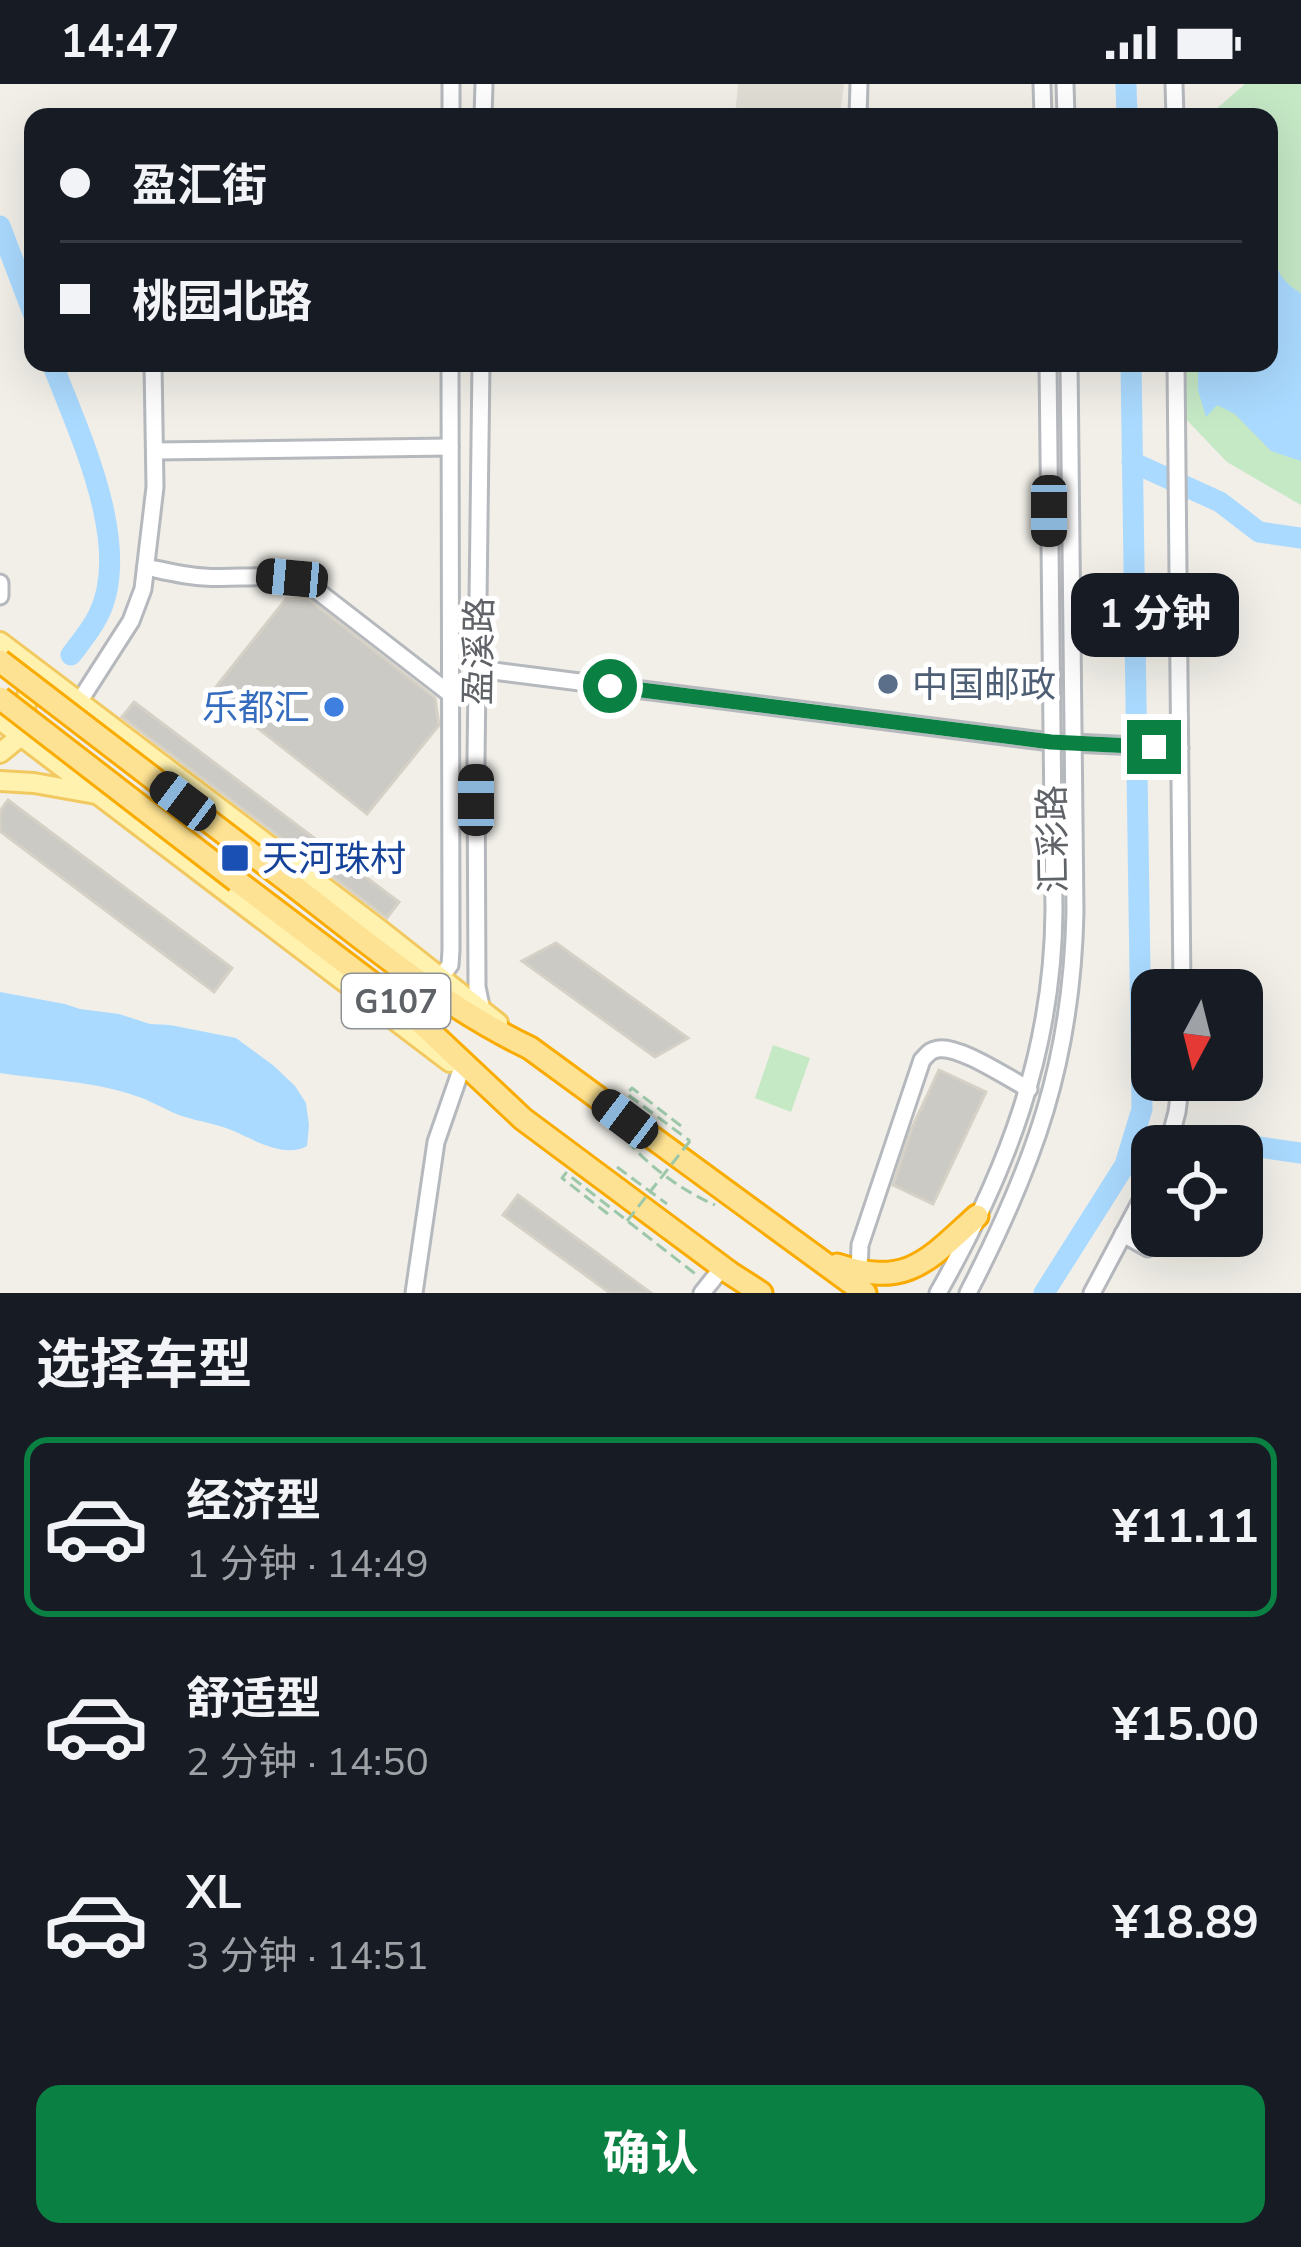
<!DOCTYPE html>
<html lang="zh">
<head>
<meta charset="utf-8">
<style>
  body { margin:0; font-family:"Nunito Sans","Noto Sans SC",sans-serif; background:#20242c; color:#f1f3f6; height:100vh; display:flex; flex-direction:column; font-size:45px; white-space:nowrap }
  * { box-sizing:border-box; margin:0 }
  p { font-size:39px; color:#9ea1a6 }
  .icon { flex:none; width:66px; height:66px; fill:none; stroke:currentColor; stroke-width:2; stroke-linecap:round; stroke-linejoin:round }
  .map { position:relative; height:1209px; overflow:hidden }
  .drawer { display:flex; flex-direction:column; background:#171b24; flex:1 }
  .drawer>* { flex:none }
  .banner { position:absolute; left:24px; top:24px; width:1254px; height:264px; border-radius:24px; box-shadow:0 12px 48px #0002; display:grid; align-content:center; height:264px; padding:0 36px; background:#171b24 }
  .needle { width:78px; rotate:187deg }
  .controls { position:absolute; left:1131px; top:885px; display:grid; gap:24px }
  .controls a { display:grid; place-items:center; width:132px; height:132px; border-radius:24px; background:#171b24; box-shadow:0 12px 48px #0002; font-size:60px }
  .end { position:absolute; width:54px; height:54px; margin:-27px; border:15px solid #0b8043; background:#fff; box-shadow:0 0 0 6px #fff }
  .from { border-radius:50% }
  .bubble { position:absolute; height:84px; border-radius:24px; background:#171b24; box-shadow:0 12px 48px #0002; font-size:39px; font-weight:700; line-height:84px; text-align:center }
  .car { position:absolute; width:36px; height:72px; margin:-36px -18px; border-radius:15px; box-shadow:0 0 9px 3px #0007; background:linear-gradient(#222 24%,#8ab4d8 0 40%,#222 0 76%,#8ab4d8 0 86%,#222 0) }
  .banner b { display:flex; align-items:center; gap:42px; height:114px; font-size:45px }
  .banner b+b { border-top:3px solid #363941 }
  .banner i { width:30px; height:30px; background:#f1f3f6 }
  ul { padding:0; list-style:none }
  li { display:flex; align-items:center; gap:36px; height:180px; margin:0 24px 18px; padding:0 12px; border:6px solid transparent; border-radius:24px }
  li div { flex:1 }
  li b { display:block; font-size:45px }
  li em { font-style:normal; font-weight:700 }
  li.on { border-color:#0b8043 }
  li>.icon { width:108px; height:108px; stroke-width:1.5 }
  h2 { padding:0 36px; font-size:54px; line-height:144px }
  .button { display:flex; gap:24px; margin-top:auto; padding:24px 36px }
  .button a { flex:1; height:138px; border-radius:24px; background:#0b8043; color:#fff; font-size:48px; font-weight:700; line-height:138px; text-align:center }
  .status { display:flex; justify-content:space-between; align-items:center; height:84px; padding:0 60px; background:#171b24; direction:ltr }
  .status svg { height:33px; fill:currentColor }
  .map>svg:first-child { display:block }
  .education { fill:#e1ded6 }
  .green { fill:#c5e8c5 }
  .water { fill:#aadaff }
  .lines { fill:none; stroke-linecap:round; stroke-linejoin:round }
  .river { stroke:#aadaff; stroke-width:21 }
  .building { fill:#cccac5; stroke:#d6d1c6; stroke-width:3 }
  .minor-casing { stroke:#b5b8bc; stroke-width:21 }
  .major-casing { stroke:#f2c960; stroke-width:24 }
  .highway-casing { stroke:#f9ab00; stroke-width:27 }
  .path { stroke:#9cc7a9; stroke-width:3; stroke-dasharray:12 6; stroke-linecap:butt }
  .minor { stroke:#fff; stroke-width:15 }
  .major { stroke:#fff2af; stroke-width:18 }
  .highway { stroke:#fde293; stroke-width:21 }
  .highway-bridge-casing { stroke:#f9ab00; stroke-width:27; stroke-linecap:butt }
  .path-bridge { stroke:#9cc7a9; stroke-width:3; stroke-dasharray:12 6; stroke-linecap:butt }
  .highway-bridge { stroke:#fde293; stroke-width:21 }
  .route { stroke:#0b8043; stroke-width:15 }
  .service-dot { fill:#5c6f8a; stroke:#fff; stroke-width:4.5 }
  .shop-dot { fill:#3f7fe0; stroke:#fff; stroke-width:4.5 }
  .transit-dot { fill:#1a4fb4; stroke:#fff; stroke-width:4.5 }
  .labels { text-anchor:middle; stroke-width:10; stroke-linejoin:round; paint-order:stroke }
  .shield { fill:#fff; stroke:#8f9295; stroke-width:3 }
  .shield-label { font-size:33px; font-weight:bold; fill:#5f6368 }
  .street-label { font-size:36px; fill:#5f6368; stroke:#fff }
  .service-label { font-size:36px; fill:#4e5e75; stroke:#fff; text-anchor:start }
  .shop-label { font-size:36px; fill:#366cbe; stroke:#fff; text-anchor:end }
  .transit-label { font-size:36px; fill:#164399; stroke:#fff; text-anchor:start }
</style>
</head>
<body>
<div class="status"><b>14:47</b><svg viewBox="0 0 49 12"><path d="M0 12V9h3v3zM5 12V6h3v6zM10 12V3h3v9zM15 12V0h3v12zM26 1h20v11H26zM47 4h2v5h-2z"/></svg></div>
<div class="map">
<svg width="1301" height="1209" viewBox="0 0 1301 1209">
  <rect width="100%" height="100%" fill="#f1efe8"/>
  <path class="education" d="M738,0H844L840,33H735Z"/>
  <g class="green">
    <path d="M1245,0H1301V421L1227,378L1180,329L1182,279H1269V33H1207Z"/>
    <path d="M773,961L810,974L791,1028L755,1014Z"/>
  </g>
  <g class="water">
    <path d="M1269,153L1275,161C1273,183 1281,198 1301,209V377L1271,367L1235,330L1217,321L1206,333L1198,306V279H1269Z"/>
    <path d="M0,908L65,920L80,925L119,930L150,940L170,941L236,954L274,982L295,1002L306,1019L309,1041L307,1062C285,1074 256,1057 236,1048C219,1040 200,1038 182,1032C167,1027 154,1018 139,1013C96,997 45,996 0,989Z"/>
  </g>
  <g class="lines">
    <g class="river">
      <path d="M1126,0L1127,33"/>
      <path d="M0,142L33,229"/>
      <path d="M52,279C78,347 134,462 98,532C91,546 80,559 71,571"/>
      <path d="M1132,378L1220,418L1259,448L1301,454"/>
      <path d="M1182,1052L1301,1069"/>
      <path d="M1044,1209L1125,1081L1142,1025L1131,279"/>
    </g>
  </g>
  <g class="building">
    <path d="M307,514L435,614L439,641L367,730L212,608L286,515Z"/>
    <path d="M134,618L399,818L387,834L122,633Z"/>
    <path d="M8,716L232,884L214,908L0,747V727Z"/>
    <path d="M556,859L688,954L655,973L522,877Z"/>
    <path d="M939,986L986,1008L933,1120L893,1101L911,1046Z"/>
    <path d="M518,1111L651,1209H610L503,1131Z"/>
  </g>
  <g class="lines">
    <g class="minor-casing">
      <g id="minor">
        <path d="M1042,0L1043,33"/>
        <path d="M1065,0L1066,33"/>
        <path d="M1174,0L1175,33"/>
        <path d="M451,33V0"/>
        <path d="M483,33L484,0"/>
        <path d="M858,33L859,0"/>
        <path d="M481,279L476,675L477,903L482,927"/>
        <path d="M1176,279L1182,906"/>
        <path d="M155,367L450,363"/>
        <path d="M146,483C165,487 184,492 204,493C241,496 275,486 311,502L449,609"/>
        <path d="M0,499V512"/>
        <path d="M478,585L1051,658L1180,664"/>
        <path d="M79,618L131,537L143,505L155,403L153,279"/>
        <path d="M441,893L450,881L451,866L450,279"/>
        <path d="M1168,1062L1177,1028L1181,996"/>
        <path d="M1123,1150L1148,1164"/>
        <path d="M859,1188L860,1161L922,976C929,969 929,967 938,965C959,961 1009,995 1029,1005"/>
        <path d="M414,1209L436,1058L461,986"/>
        <path d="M702,1209L722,1184"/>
        <path d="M938,1209C1007,1087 1053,968 1054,826L1048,279"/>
        <path d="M968,1209C1035,1079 1072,976 1075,828L1069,279"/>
        <path d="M1092,1209L1152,1096"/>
      </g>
    </g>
    <g class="major-casing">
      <g id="major">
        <path d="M0,558L379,845L498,939"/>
        <path d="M0,636L450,978"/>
        <path d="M0,669L21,652L31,587"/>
        <path d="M0,697L34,699L96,710"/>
      </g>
    </g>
    <g class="highway-casing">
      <g id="highway">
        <path d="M253,771C344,838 428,915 530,964L865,1209"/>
        <path d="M237,797L406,925L523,1035L730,1189L761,1209"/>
        <path d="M837,1181C908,1204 927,1177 977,1132"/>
      </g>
    </g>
    <g class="path">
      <path d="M681,1042L632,1004L627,1010L690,1057"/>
      <path d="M627,1056C649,1083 683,1107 715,1121"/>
      <path d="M617,1083L667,1120"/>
      <path d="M608,1130L562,1094L566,1089L698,1192"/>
    </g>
    <use href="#minor" class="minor"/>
    <use href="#major" class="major"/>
    <use href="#highway" class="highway"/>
    <g class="highway-bridge-casing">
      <g id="highway-bridge">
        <path d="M0,577L253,771"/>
        <path d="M0,614L237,797"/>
      </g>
    </g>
    <path class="path-bridge" d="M627,1137L690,1057"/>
    <use href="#highway-bridge" class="highway-bridge"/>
  </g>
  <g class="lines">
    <path class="route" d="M610,602L1051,658L1154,663"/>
  </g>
  <circle class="service-dot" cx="888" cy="600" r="12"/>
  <circle class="shop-dot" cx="334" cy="623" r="12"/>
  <rect class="transit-dot" x="220" y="759" width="30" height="30" rx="6"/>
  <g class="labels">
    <rect class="shield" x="342" y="890" width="108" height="54" rx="9"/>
    <g class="shield-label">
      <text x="396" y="929">G107</text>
    </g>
    <g class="street-label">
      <text transform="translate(478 567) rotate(-89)" y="13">盈溪路</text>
      <text transform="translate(1052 755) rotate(-91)" y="13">汇彩路</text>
    </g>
    <g class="service-label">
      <text x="912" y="613">中国邮政</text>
    </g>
    <g class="shop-label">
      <text x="310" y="636">乐都汇</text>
    </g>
    <g class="transit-label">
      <text x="262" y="787">天河珠村</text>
    </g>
  </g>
</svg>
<div class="controls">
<a><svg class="needle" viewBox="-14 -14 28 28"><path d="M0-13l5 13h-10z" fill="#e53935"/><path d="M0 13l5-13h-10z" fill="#9ea1a6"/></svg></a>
<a><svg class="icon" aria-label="locate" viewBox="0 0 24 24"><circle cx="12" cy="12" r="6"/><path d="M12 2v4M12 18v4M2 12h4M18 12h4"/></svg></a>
</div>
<i class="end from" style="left:610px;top:602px"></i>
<i class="end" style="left:1154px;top:663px"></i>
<div class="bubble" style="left:1071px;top:489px;width:168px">1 分钟</div>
<i class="car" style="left:1049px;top:427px;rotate:180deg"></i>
<i class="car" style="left:292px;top:494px;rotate:275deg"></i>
<i class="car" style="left:476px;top:716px;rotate:0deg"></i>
<i class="car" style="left:183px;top:717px;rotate:307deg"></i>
<i class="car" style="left:625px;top:1035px;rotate:307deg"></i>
<div class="banner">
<b><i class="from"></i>盈汇街</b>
<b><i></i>桃园北路</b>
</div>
</div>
<section class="drawer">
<h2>选择车型</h2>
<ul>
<li class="on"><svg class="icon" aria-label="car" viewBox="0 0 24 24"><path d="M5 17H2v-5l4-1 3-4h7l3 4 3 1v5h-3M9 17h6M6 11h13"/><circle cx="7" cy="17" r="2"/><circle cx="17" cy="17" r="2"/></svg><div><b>经济型</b><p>1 分钟 · 14:49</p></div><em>¥11.11</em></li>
<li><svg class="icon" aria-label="car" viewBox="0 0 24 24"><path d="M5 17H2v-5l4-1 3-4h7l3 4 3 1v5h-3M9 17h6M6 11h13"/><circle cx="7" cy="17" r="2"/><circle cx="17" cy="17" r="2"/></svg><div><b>舒适型</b><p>2 分钟 · 14:50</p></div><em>¥15.00</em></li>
<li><svg class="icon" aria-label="car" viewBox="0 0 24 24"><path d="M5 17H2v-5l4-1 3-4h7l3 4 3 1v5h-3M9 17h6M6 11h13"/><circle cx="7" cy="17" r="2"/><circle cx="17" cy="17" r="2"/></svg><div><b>XL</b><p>3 分钟 · 14:51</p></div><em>¥18.89</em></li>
</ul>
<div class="button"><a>确认</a></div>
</section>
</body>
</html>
